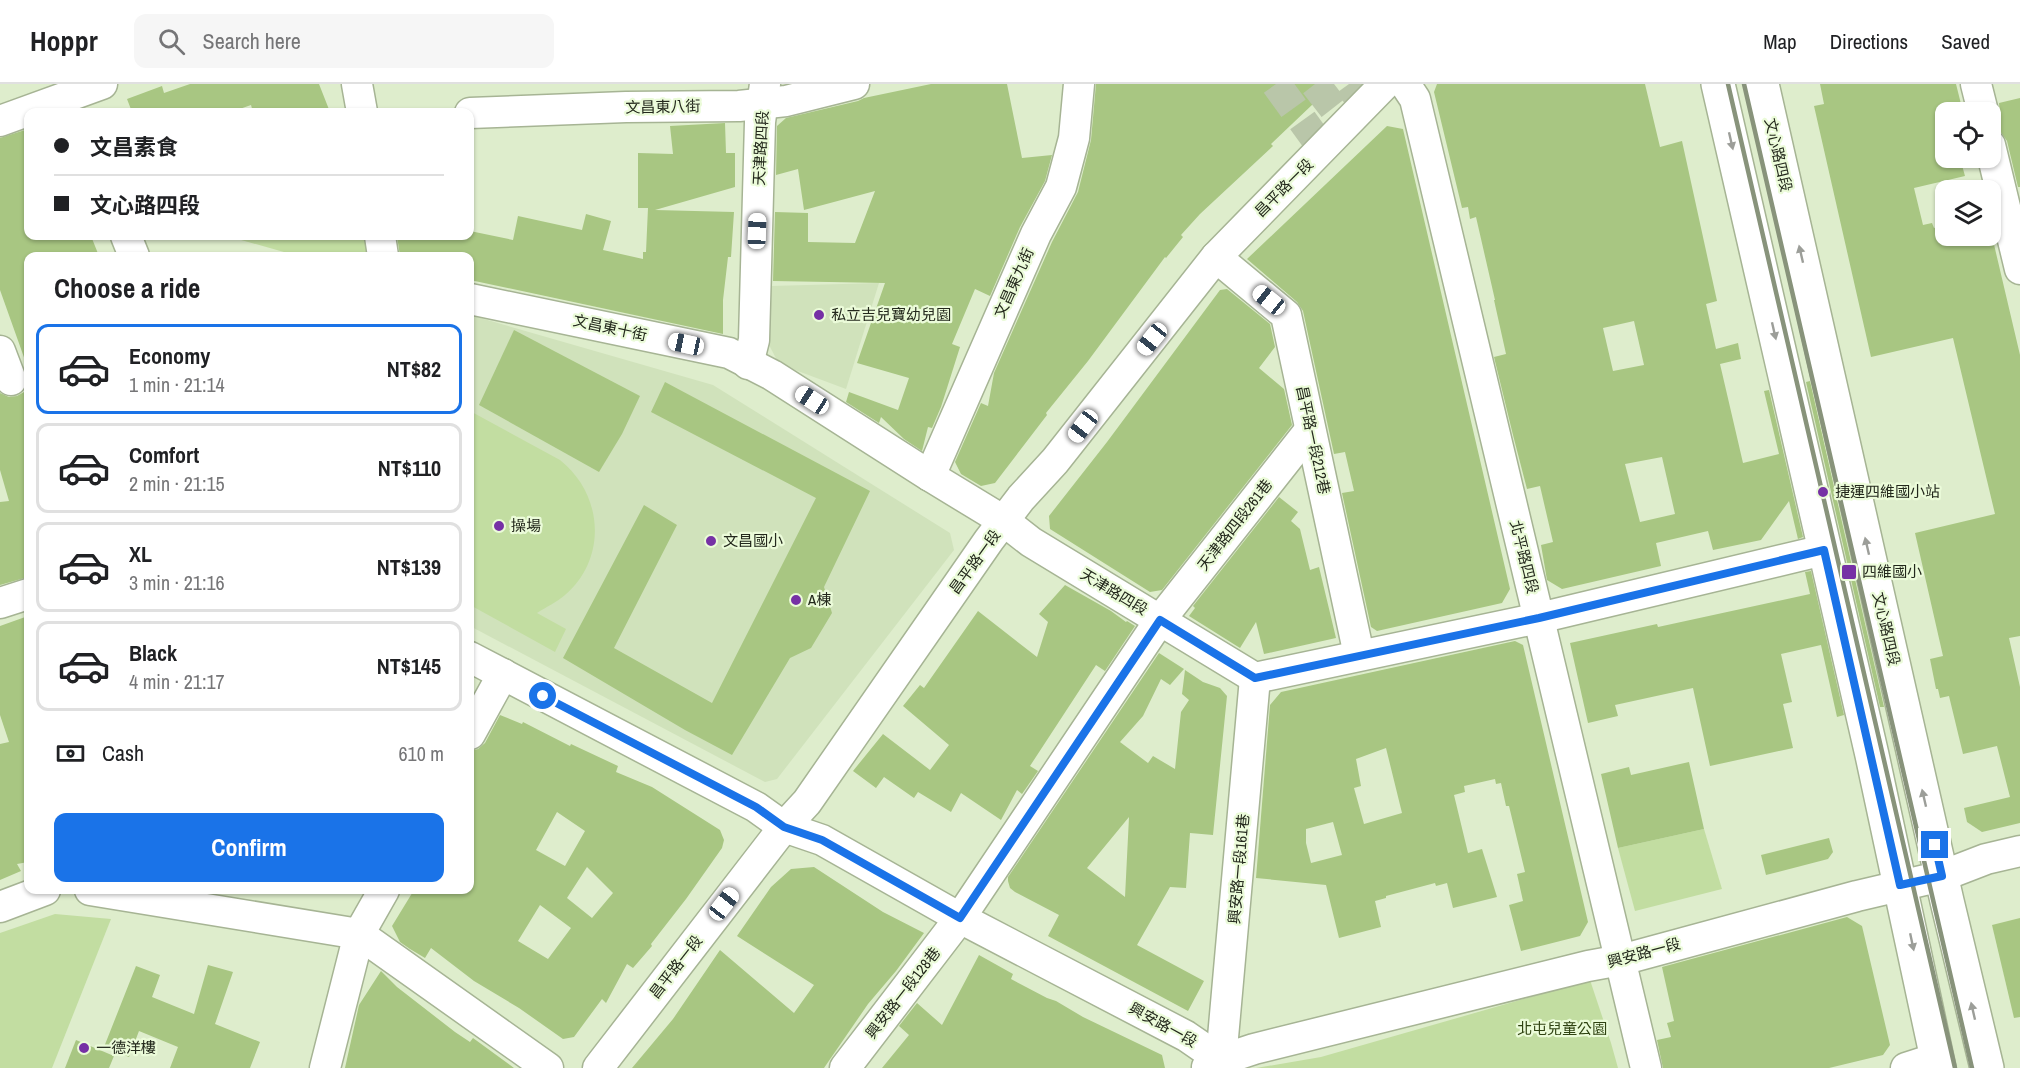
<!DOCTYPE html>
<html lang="en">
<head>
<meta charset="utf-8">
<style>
  body { margin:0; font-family:"Archivo Narrow","Noto Sans TC",sans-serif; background:#f6f6f6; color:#202124; height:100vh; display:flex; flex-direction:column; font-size:22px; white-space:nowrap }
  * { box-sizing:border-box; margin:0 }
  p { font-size:20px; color:#757577 }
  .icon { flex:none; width:33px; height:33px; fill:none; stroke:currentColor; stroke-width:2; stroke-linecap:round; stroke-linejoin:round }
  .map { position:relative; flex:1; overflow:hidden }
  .details { position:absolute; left:24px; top:168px; width:450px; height:642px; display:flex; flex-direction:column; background:#fff; border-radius:12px; box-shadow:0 2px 4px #0004 }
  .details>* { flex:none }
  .banner { position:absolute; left:24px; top:24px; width:450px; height:132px; border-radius:12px; box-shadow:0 2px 4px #0004; display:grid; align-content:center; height:132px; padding:0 30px; background:#fff }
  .fabs { position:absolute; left:1935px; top:18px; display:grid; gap:12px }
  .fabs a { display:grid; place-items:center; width:66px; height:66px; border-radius:12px; background:#fff; box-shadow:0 2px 4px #0004; font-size:30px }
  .end { position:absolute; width:27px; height:27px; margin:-14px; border:8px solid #1a73e8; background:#fff; box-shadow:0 0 0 3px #fff }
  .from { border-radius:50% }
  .car { position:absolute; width:18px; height:36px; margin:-18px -9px; border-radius:8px; box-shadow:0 0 4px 2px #0007; background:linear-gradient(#fff 24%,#345 0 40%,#fff 0 76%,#345 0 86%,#fff 0) }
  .banner b { display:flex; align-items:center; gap:21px; height:57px; font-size:22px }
  .banner b+b { border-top:2px solid #e0e0e0 }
  .banner i { width:15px; height:15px; background:#202124 }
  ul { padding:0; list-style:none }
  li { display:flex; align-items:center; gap:18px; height:90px; margin:0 12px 9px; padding:0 18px; border:3px solid #e0e0e0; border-radius:12px }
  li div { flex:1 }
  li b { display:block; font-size:22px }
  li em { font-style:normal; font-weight:700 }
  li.active { border-color:#1a73e8 }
  li>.icon { width:54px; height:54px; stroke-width:1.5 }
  h2 { padding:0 30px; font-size:27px; line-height:72px }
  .pay { display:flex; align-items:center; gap:15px; height:66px; padding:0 30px; font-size:22px }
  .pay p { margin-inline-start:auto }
  .action { display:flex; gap:12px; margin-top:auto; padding:12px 30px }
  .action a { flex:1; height:69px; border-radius:12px; background:#1a73e8; color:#fff; font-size:24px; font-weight:700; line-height:69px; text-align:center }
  header { display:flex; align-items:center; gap:36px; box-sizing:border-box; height:84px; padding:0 30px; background:#fff; border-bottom:2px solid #e0e0e0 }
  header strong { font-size:28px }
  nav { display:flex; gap:33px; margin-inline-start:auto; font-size:21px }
  .search { width:420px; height:54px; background:#f6f6f6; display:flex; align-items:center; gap:15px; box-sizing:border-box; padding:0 21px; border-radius:12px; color:#757577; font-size:22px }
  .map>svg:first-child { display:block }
  .built { fill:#d0e2bb }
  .green { fill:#c2dda1 }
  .building { fill:#a8c682; fill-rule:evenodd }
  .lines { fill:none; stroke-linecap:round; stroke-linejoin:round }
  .minor-tunnel { stroke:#b9c6a9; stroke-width:30; stroke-dasharray:30 15; stroke-linecap:butt }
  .minor-casing { stroke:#a6b494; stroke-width:33 }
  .major-casing { stroke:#a6b494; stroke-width:36 }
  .minor { stroke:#fff; stroke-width:30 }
  .major { stroke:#fff; stroke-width:33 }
  .rail { stroke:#88937b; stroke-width:4.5 }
  .oneway { fill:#9c9e99 }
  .route { stroke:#1a73e8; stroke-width:8 }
  .poi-dot { fill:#7631a5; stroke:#ebfbd9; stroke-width:2 }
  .labels { text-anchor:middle; stroke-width:4.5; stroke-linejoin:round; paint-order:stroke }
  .street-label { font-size:15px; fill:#23281c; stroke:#ebfbd9 }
  .poi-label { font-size:15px; fill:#23281c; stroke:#ebfbd9; text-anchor:start }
  .park-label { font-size:15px; fill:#2f4211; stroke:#ebfbd9 }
</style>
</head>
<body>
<header>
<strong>Hoppr</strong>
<div class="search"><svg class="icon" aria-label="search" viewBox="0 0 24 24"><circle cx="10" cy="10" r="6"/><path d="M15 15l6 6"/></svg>Search here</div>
<nav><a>Map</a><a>Directions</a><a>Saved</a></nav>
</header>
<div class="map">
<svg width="2020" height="984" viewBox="0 0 2020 984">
  <rect width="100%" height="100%" fill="#deedcc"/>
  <g class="built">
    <path d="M879,199L846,305L779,280L769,261L771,202Z"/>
    <path d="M470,231L713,301L950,449L954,466L777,695L765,698L470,542Z"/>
  </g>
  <g class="green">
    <path d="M227,152H373L376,172H298Z"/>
    <path d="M470,327L560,376C603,410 608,474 565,511C557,518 546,523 537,529L566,545L555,568L470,521Z"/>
    <path d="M1704,745L1722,805L1635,827L1618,764Z"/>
    <path d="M55,830L111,835L52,984H0V849Z"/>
    <path d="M1590,896L1611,959L1618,984H1256L1321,973Z"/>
  </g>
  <g class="building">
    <path d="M190,0H319L330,28H253L251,21L231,28H132L127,15L162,2L164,9Z"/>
    <path d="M931,0H1007L1022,74L1052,71L1045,97L1020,143L990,212L975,205L952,260L960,263L941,323L932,344L928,343L922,367L904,355L881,333L879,339L846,318L849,308L898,326L909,294L857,279L885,199L773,197L775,128L808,129V158L855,159L875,107L804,126L798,85L776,91L777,42L786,34L858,17L864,14Z"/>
    <path d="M1096,0H1334L1271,60L1273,62L1200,130L1181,151L1183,153L1166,174L1165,173L1088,277L1046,329L1047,331L995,399L981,402L961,390L955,378L981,319L988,322L994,289L1052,158L1078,108L1091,56Z"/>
    <path d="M1437,0H1645L1660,63L1682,57L1717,217L1706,220L1716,265L1738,259L1741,275L1720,280L1743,379L1779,370L1764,307L1769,306L1803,453L1798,455L1789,417L1761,456L1713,466L1708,447L1656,459L1661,482L1562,505L1547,496L1541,461L1553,458L1540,402L1527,405L1513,351L1494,273L1506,270L1494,216H1495L1476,133L1470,135L1468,123L1462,124L1434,8ZM1634,237L1644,281L1613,287L1603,244ZM1662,373L1675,430L1640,438L1625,380Z"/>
    <path d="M1820,0H1956L1963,28H1946V74H1960L1965,92L1914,104L1923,141L1932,139L1934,144L1937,143L1939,152H1992L2020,271V552L2009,554L2020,603V739L1982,748L1967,738L1964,724L2010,713L1997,662L1963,670L1949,612L1940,614L1938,605H1936L1930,575L1943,572L1915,449L1995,430L1953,254L1871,273L1814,22L1824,20Z"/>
    <path d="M2020,14V103H2018L2007,57L2000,47L1997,37L2000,32L1999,19Z"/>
    <path d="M725,39L726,69H735V103L655,126L734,128L731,173H728L723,216V250L470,196V172H400L397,152H470V147L513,156L518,132L582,146L586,130L611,137L603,166L643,175V168H646L648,124H638V69L673,70L670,42Z"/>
    <path d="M1387,42L1403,45L1510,505L1502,519L1377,547L1371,543L1342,409L1354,407L1345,368L1334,370L1303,227L1297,218L1247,175Z"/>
    <path d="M28,45V152H91L99,172H28V278L26,279L0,206V54Z"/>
    <path d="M1227,205L1270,240L1275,263L1259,284L1284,305L1292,341L1162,506L1150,508L1050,445L1049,432L1107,358L1220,206Z"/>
    <path d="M514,246L640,312L622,350L599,388L479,321Z"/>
    <path d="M1810,297L1884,623H1880L1806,298Z"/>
    <path d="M665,298L870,407L824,503L832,529L811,564L790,574L732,671L685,646L563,574L644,421L677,441L614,564L712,619L816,414L651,328Z"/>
    <path d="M24,308L28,309V493L0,501V418L9,417L0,386V309L9,313L17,312Z"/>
    <path d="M1279,413L1298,428L1291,437L1300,445L1310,486L1319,483L1336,554L1264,570L1256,538L1240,564L1189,532L1195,524L1193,522Z"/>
    <path d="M1811,487L1844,631L1837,633L1821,561L1781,570L1792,618L1783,620L1793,664L1710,682L1693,604L1615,621L1618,632L1588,639L1570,559L1657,540L1658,543L1810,510L1805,488Z"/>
    <path d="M1065,501L1111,527L1126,538L1127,537L1135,542L1105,587L1096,581L1030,682L1038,687L1022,710L1017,706L1001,736L961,709L951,728L918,708L914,714L884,693L876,704L853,687L883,650L930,686L949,661L903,622L920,601L924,604L978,527L1037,573L1048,538L1039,530Z"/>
    <path d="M28,532V778L17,780L21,787L0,796V660L9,658L0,631V542Z"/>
    <path d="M1515,557L1523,561L1588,838L1580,852L1521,867L1509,821L1523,817L1517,790L1525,788L1509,722H1506L1501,699L1496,700L1495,695L1464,702L1465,708L1454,711L1468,769L1482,765L1497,813L1453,824L1447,799L1436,802L1435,799L1386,812V814L1375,817L1381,843L1339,854L1326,801L1256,794L1270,621L1281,608ZM1386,664L1402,729L1364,740L1354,704L1361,702L1356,675ZM1333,738L1342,771L1311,779L1306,759V745Z"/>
    <path d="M1159,569L1184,585L1170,601L1161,595L1143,632L1120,658L1148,679L1153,672L1175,685L1181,628L1189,616L1182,610L1185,586L1203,598L1220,604L1227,612L1213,751L1190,749L1186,804L1170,803L1137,861L1204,897L1188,927L1048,852L1059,831L1015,808L1010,804L1008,797V793ZM1129,733L1125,813L1087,784Z"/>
    <path d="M500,631L522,640L523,638L570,662L571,660L618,682L616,688L652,703L720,746L724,756L722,764L686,815L651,860L652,862L633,884L627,880L606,919L602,915L574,953L563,955L519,924L474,897L431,864L425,874L410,865L400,858L392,842L414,806H470V667L478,665L485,659ZM557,728L585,747L565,782L536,766ZM587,783L613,809L592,834L567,814ZM540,821L571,844L548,875L518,857Z"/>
    <path d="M1689,678L1704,745L1618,764L1601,690L1629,683L1631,691Z"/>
    <path d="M1829,754L1833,768L1828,775L1766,791L1761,771Z"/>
    <path d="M814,783L883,828L924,849L896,887L868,920L824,984H632L673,935L720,866L794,929L814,901L737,852L771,803L791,785Z"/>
    <path d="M1847,833L1862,842L1890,961L1883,971L1829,984H1663L1657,956L1671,953L1667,939L1674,937L1662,883Z"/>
    <path d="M2020,834V933L2014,934L1992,841Z"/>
    <path d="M979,871L1013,890L1011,895L1047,914L1056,917L1083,933L1162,971L1165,984H882L909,951L899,942L917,919L942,941Z"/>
    <path d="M208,881L233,888L215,940L260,958L250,984H170L178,963L139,947L129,973L104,963L136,882L160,891L152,913L194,930Z"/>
    <path d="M381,887L397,903L455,948L470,958L473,954L514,984H345L359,921Z"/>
    <path d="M76,956L114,972L109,984H65Z"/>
  </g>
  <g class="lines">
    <g class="minor-tunnel">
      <path d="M1276,0L1323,65"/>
      <path d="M1315,0L1347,41"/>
      <path d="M1349,0L1365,22"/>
    </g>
    <g class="minor-casing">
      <g id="minor">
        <path d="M357,0L362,28"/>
        <path d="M1405,0L1415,15L1646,984"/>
        <path d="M1976,0L1983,28"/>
        <path d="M470,29L626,23L739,22L786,17L854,0"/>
        <path d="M0,37L102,0"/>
        <path d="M1990,61L2020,185"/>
        <path d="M126,152L134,172"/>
        <path d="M380,152L383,172"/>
        <path d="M1216,173L1286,231L1359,571"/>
        <path d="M470,215L729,269L772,291L930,392L1004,437L1031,458L1255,594L1539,534L1824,466"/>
        <path d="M0,267L11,296"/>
        <path d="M748,280L754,256L760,38L765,0"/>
        <path d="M930,392L1036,150L1061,103L1074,54L1079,0"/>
        <path d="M0,519L28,510"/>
        <path d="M470,573L756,723L784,743L822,756L960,834L1186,952L1221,976L1254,965L1588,882L1621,876L1857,812L1942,792L1986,775L2020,767"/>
        <path d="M470,650L503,590"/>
        <path d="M90,806L359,850L548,984"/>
        <path d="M0,823L45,806"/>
        <path d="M1207,983L1221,976L1255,594"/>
        <path d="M325,984L359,850L384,806"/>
        <path d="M598,984L784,743L807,718L989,456L1021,414L1055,377L1216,173L1385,0"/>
        <path d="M845,984L960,834L1160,536L1310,346"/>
        <path d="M1906,984L1937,974"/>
      </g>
    </g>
    <g class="major-casing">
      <g id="major">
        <path d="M1718,0L1872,671L1939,984"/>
        <path d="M1762,0L1947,817L1987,984"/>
      </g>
    </g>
    <use href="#minor" class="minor"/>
    <use href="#major" class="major"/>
    <g class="rail">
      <path d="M1728,0L1955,984"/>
      <path d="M1744,0L1972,984"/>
    </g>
  </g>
  <defs><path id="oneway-solid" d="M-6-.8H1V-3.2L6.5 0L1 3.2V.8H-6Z" transform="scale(1.5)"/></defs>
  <g class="oneway">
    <use href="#oneway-solid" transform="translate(1731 57) rotate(77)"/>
    <use href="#oneway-solid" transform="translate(1801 170) rotate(-103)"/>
    <use href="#oneway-solid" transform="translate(1774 247) rotate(77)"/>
    <use href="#oneway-solid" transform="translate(1867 462) rotate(-103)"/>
    <use href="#oneway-solid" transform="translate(1924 714) rotate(-103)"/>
    <use href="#oneway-solid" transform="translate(1912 858) rotate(78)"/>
    <use href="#oneway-solid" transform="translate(1973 927) rotate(-103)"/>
  </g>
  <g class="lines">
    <path class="route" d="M543,612L756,723L784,743L822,756L960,834L1160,536L1255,594L1539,534L1824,466L1900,801L1942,792L1935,761"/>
  </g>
  <g class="poi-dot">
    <circle cx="819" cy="231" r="6"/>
    <circle cx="1823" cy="408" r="6"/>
    <circle cx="499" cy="442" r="6"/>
    <circle cx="711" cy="457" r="6"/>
    <rect x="1841" y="480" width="16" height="16" rx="3"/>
    <circle cx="796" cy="516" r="6"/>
    <circle cx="84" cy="964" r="6"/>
  </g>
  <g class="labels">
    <g class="street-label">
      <text transform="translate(663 23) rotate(-1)" y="5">文昌東八街</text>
      <text transform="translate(761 64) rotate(-87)" y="5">天津路四段</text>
      <text transform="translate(1778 71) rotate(77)" y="5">文心路四段</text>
      <text transform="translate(1284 104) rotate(-45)" y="5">昌平路一段</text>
      <text transform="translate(1014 199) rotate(-66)" y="5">文昌東九街</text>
      <text transform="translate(610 244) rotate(12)" y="5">文昌東十街</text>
      <text transform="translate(1313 356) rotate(78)" y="5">昌平路一段212巷</text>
      <text transform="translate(1235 441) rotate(-52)" y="5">天津路四段261巷</text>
      <text transform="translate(1524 473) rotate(76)" y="5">北平路四段</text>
      <text transform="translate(975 478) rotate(-54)" y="5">昌平路一段</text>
      <text transform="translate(1114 508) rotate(31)" y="5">天津路四段</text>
      <text transform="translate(1886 545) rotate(77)" y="5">文心路四段</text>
      <text transform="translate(1239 785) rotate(-85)" y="5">興安路一段161巷</text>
      <text transform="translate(1644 869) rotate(-15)" y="5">興安路一段</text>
      <text transform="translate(676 883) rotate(-52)" y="5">昌平路一段</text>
      <text transform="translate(903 909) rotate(-52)" y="5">興安路一段128巷</text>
      <text transform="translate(1163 941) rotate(29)" y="5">興安路一段</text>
    </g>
    <g class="poi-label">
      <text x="831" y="236">私立吉兒寶幼兒園</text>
      <text x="1835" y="413">捷運四維國小站</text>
      <text x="511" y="447">操場</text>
      <text x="723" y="462">文昌國小</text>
      <text x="1862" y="493">四維國小</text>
      <text x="808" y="521">A棟</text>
      <text x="96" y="969">一德洋樓</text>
    </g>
    <g class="park-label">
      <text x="1562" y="950">北屯兒童公園</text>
    </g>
  </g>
</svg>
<div class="fabs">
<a><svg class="icon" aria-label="locate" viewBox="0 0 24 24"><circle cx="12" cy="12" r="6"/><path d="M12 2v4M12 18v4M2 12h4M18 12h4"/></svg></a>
<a><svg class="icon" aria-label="layers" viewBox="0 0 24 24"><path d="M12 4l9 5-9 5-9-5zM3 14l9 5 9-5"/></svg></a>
</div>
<i class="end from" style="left:543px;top:612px"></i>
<i class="end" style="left:1935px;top:761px"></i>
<i class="car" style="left:757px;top:147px;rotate:2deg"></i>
<i class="car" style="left:1269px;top:216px;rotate:309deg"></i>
<i class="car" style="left:1152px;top:255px;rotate:219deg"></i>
<i class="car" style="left:686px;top:260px;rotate:282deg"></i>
<i class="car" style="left:812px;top:316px;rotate:303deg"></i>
<i class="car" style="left:1083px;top:342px;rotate:218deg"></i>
<i class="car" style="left:724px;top:820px;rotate:38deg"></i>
<div class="banner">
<b><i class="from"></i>文昌素食</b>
<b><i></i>文心路四段</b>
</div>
<section class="details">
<h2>Choose a ride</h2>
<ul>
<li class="active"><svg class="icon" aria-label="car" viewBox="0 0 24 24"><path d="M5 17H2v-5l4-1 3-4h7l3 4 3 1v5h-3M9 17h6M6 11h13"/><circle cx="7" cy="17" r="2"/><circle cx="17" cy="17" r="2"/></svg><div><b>Economy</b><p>1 min · 21:14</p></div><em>NT$82</em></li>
<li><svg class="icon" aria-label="car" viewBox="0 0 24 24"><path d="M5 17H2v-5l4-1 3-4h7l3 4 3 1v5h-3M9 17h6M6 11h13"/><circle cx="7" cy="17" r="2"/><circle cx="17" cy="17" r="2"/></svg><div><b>Comfort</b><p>2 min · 21:15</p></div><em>NT$110</em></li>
<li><svg class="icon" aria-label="car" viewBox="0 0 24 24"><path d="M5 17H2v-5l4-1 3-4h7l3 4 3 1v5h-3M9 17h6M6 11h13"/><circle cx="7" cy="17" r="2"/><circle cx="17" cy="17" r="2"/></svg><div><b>XL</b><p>3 min · 21:16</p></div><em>NT$139</em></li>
<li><svg class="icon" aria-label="car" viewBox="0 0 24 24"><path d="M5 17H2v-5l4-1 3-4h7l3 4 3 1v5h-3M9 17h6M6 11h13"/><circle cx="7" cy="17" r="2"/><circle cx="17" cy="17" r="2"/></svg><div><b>Black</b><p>4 min · 21:17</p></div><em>NT$145</em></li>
</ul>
<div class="pay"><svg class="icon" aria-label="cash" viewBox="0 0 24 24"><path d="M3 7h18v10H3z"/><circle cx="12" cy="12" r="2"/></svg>Cash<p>610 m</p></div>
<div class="action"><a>Confirm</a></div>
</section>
</div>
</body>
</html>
